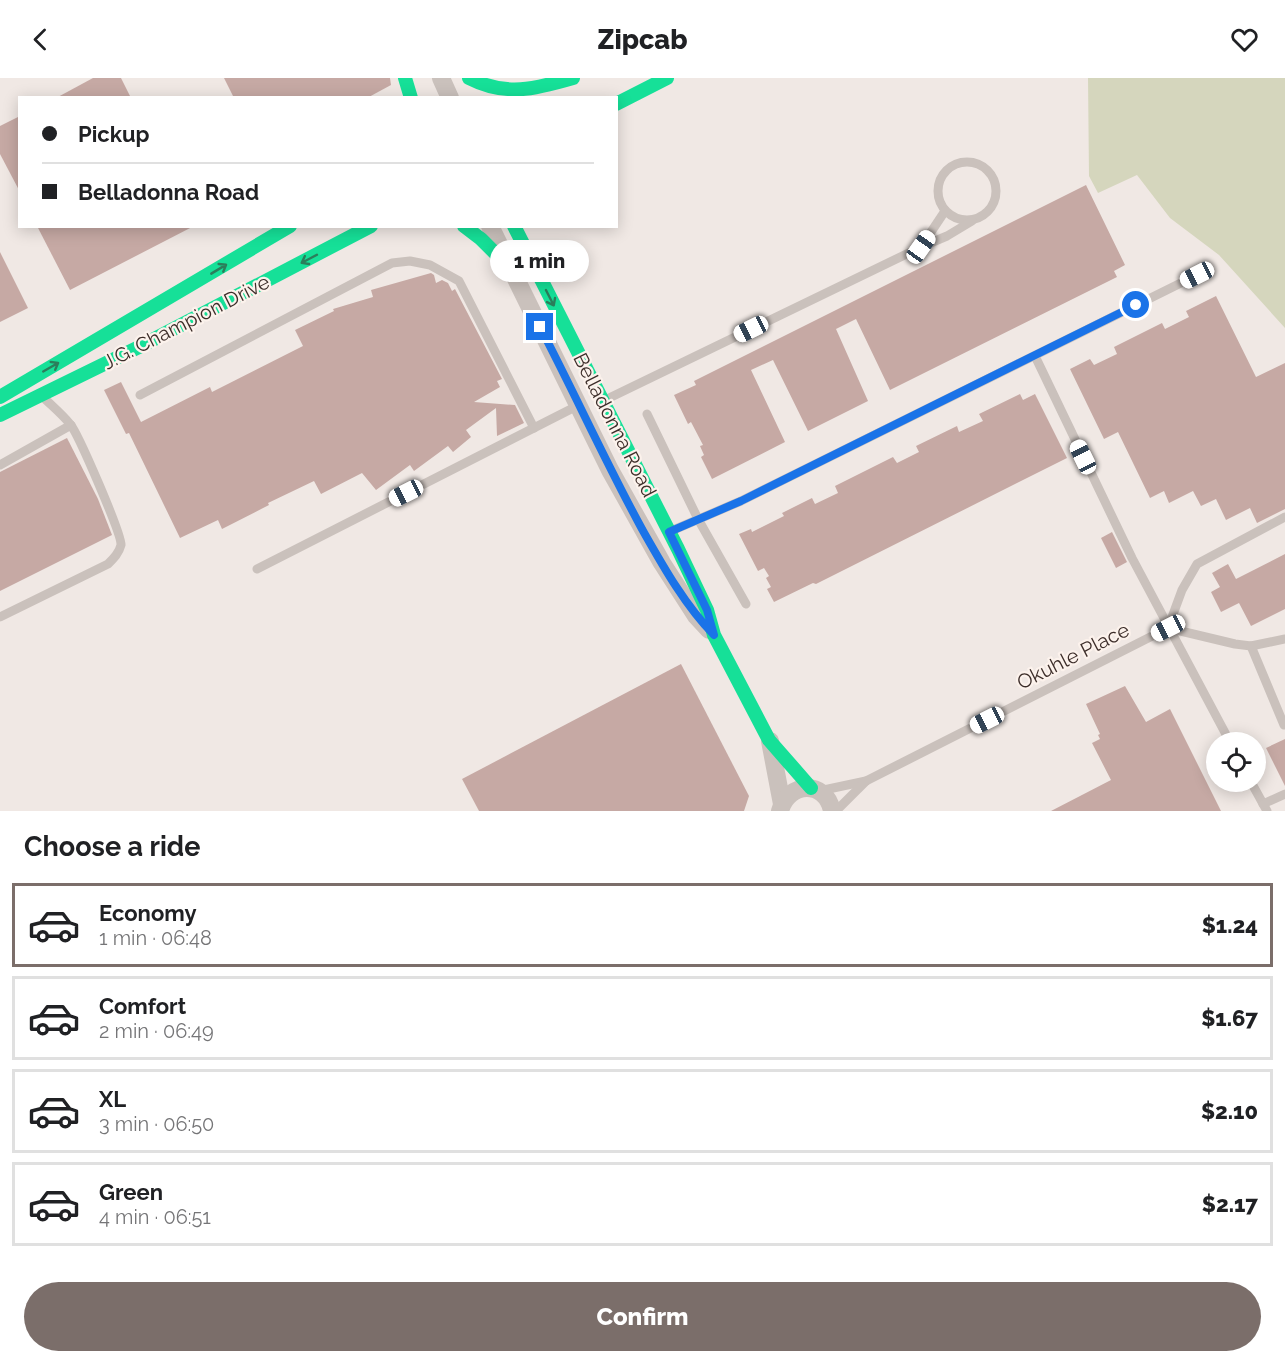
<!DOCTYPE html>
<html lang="en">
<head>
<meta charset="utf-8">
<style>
  body { margin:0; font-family:Raleway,sans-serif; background:#f2f2f2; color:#202124; height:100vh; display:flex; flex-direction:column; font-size:22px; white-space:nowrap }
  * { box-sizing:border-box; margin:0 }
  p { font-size:20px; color:#757577 }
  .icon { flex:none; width:33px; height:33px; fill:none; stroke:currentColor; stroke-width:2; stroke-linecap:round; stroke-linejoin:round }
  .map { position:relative; height:733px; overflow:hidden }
  .panel { display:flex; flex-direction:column; background:#fff; flex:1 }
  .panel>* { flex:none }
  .guide { position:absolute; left:18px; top:18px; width:600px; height:132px; border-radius:0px; box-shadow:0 3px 15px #0003; display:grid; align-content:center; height:132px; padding:0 24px; background:#fff }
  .buttons { position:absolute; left:1206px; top:654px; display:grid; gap:12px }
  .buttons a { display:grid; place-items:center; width:60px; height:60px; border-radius:50%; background:#fff; box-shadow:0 3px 15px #0003; font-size:30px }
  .end { position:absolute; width:27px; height:27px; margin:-14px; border:8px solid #1a73e8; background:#fff; box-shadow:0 0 0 3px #fff }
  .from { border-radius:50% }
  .bubble { position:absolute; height:42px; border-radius:21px; background:#fff; box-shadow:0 3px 15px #0003; font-size:20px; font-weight:800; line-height:42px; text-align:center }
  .car { position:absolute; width:18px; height:36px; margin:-18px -9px; border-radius:8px; box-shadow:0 0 4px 2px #0007; background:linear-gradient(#fff 24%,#345 0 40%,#fff 0 76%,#345 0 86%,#fff 0) }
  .guide b { display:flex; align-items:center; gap:21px; height:57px; font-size:22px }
  .guide b+b { border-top:2px solid #e0e0e0 }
  .guide i { width:15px; height:15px; background:#202124 }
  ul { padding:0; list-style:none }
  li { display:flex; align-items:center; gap:18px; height:84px; margin:0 12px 9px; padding:0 12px; border:3px solid #e0e0e0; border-radius:0px }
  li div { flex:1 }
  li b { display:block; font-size:22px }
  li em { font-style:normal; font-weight:800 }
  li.selected { border-color:#7b6e6a }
  li>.icon { width:54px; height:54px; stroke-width:1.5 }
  h2 { padding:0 24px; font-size:27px; line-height:72px }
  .action { display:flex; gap:12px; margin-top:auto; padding:12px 24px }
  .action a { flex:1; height:69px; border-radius:36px; background:#7b6e6a; color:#fff; font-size:24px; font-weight:800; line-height:69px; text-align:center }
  header { display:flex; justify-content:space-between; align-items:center; height:78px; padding:0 24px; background:#fff; font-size:27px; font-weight:800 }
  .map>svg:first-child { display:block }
  .green { fill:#d5d6bd }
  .building { fill:#c6a9a4 }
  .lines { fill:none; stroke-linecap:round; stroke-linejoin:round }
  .lane { stroke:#cac1bc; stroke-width:9 }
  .street { stroke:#cac1bc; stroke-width:18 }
  .fast { stroke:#16e098; stroke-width:14 }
  .oneway { stroke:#2b7e5b }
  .route { stroke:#1a73e8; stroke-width:8 }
  .labels { text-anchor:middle; stroke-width:4.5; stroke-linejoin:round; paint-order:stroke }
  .street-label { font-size:20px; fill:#3c2d29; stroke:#fcf2ec }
</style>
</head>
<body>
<header><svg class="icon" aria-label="back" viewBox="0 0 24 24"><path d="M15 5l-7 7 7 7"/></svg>Zipcab<svg class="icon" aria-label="heart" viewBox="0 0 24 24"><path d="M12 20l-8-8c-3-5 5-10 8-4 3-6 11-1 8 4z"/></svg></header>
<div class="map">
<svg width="1285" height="733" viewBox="0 0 1285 733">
  <rect width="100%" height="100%" fill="#f0e8e4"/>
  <path class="green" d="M1088,0H1285V250L1219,177L1170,140L1137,97L1098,115L1089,98Z"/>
  <g class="building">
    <path d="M93,0H121L131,20H56Z"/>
    <path d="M224,0H390L391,7L367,20H234Z"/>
    <path d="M20,38V114L0,76V48Z"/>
    <path d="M1086,107L1125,187L1114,193L1117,199L890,312L856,241L836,251L868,323L808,353L773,282L751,292L785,364L712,401L701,379L704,377L700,368L703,367L691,344L688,346L674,317L696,307L694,303Z"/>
    <path d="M37,148H194L70,212Z"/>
    <path d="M0,174L28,230L0,244Z"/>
    <path d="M431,195L434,197L436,205L442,202L448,205L452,213L455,211L502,301L497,303L500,309L474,324L515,327L524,345L497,358L496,330L466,352L471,359L453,374L448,368L414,393L410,387L376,412L362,395L321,416L314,403L268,425L269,427L222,451L218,442L180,460L129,355L126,356L104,312L121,304L141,344L210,309L212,314L303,268L295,252L334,233L333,231L373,219L371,212Z"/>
    <path d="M1216,218L1256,299L1285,285V431L1257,445L1250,430L1226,442L1216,421L1201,428L1193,413L1169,425L1164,413L1150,420L1118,354L1104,361L1070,291L1090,281L1094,287L1117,276L1114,269L1162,245L1165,251L1189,239L1186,233Z"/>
    <path d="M1020,316L1023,322L1035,316L1067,380L816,506L813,505L774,524L767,511L771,509L766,500L769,498L764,490L758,493L739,456L751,451L752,454L784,438L782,435L812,420L815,426L838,415L835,408L893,379L897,385L919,374L916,368L957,348L959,354L983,343L979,336Z"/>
    <path d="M67,360L98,421L112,457L0,513V394Z"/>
    <path d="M1112,454L1127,484L1116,490L1101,460Z"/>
    <path d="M1285,476V531L1251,548L1239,525L1221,534L1211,514L1220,509L1212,495L1228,486L1236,501Z"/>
    <path d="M681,586L749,718L744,733H479L462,701Z"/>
    <path d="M1125,608L1146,644L1170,631L1221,733H1051L1111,702L1092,665L1100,661L1098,657L1100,656L1086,626Z"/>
    <path d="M1285,661V708L1266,670Z"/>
  </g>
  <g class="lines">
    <g class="lane">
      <circle cx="967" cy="113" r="29"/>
      <path d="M921,169L945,133"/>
      <path d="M1035,278L1132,480L1230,664"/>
      <path d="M140,317L392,185L410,183L430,187L459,203L534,350"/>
      <path d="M605,322L921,169L947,158L972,143"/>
      <path d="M647,336L698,441L746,526"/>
      <path d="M0,387L71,347"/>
      <path d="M671,453L741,423L1197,197"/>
      <path d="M257,491L579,327"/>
      <path d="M0,539L108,486C114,480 119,475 121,467C122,457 78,355 70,346C62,336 52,328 43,319"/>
      <path d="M1168,550L1182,512L1197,486L1285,439"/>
      <path d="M1168,550L1235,566L1251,568L1285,561"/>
      <path d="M1251,568L1284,647"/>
      <path d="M1251,704L1267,733"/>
      <path d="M819,713L866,703L1168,550"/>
      <path d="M1263,726L1285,716"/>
      <path d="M836,733L866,703"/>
    </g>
    <g class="street">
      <path d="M441,0L450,20"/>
      <path d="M490,148L610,392L662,485L696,538L709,552"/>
      <path d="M770,663L782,726"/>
      <path d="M780,733C788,703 826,702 832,733"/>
    </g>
    <g class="fast">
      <path d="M405,0L411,20"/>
      <path d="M469,0C506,19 535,11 573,0"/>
      <path d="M616,26L667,0"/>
      <path d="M464,148L481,161L510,190"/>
      <path d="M514,148L678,471L707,532L714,557L769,662L811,710"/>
      <path d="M0,319L290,148"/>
      <path d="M0,337L139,269L371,148"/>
    </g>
  </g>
  <defs><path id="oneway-shaft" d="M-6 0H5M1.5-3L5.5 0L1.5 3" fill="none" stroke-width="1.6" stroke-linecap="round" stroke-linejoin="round" transform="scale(1.5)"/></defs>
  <g class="oneway">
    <use href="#oneway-shaft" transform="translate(309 181) rotate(152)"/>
    <use href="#oneway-shaft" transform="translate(219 191) rotate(-31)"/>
    <use href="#oneway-shaft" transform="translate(550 220) rotate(63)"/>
    <use href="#oneway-shaft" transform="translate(51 289) rotate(-30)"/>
  </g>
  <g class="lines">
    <path class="route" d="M540,249C575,316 606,385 642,451C663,488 684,526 714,557L707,532L669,454L741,423L1136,227"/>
  </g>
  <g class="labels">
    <g class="street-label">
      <text transform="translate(186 244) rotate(-27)" y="7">J.G. Champion Drive</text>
      <text transform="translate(615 347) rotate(63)" y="7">Belladonna Road</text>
      <text transform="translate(1073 578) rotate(-27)" y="7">Okuhle Place</text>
    </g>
  </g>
</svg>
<div class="buttons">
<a><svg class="icon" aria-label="locate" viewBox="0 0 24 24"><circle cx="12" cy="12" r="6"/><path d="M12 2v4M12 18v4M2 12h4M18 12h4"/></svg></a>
</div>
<i class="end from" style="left:1136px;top:227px"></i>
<i class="end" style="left:540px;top:249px"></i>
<div class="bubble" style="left:490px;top:162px;width:99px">1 min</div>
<i class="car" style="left:921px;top:169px;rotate:35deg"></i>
<i class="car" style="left:1197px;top:197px;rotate:243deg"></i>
<i class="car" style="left:751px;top:251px;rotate:244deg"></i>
<i class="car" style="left:1083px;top:379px;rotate:334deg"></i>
<i class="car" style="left:406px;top:415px;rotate:243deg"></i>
<i class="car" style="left:1168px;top:550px;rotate:243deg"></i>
<i class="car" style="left:987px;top:642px;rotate:243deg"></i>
<div class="guide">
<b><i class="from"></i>Pickup</b>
<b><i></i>Belladonna Road</b>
</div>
</div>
<section class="panel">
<h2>Choose a ride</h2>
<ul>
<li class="selected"><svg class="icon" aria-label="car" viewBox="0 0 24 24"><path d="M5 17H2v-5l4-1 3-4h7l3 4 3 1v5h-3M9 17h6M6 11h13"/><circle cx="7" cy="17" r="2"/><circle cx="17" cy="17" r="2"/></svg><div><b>Economy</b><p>1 min · 06:48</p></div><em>$1.24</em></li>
<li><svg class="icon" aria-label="car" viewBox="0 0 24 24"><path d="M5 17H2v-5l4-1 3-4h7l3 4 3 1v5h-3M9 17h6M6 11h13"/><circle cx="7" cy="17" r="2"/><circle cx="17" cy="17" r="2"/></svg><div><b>Comfort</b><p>2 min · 06:49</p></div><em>$1.67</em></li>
<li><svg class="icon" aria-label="car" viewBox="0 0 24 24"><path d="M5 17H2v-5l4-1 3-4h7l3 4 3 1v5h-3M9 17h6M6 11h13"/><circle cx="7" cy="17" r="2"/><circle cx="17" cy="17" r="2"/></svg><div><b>XL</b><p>3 min · 06:50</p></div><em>$2.10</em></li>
<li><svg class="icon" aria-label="car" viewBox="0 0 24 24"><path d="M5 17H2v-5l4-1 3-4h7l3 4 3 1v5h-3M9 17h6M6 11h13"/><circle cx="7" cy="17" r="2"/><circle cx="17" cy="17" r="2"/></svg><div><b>Green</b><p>4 min · 06:51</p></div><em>$2.17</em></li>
</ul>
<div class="action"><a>Confirm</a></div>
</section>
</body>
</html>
